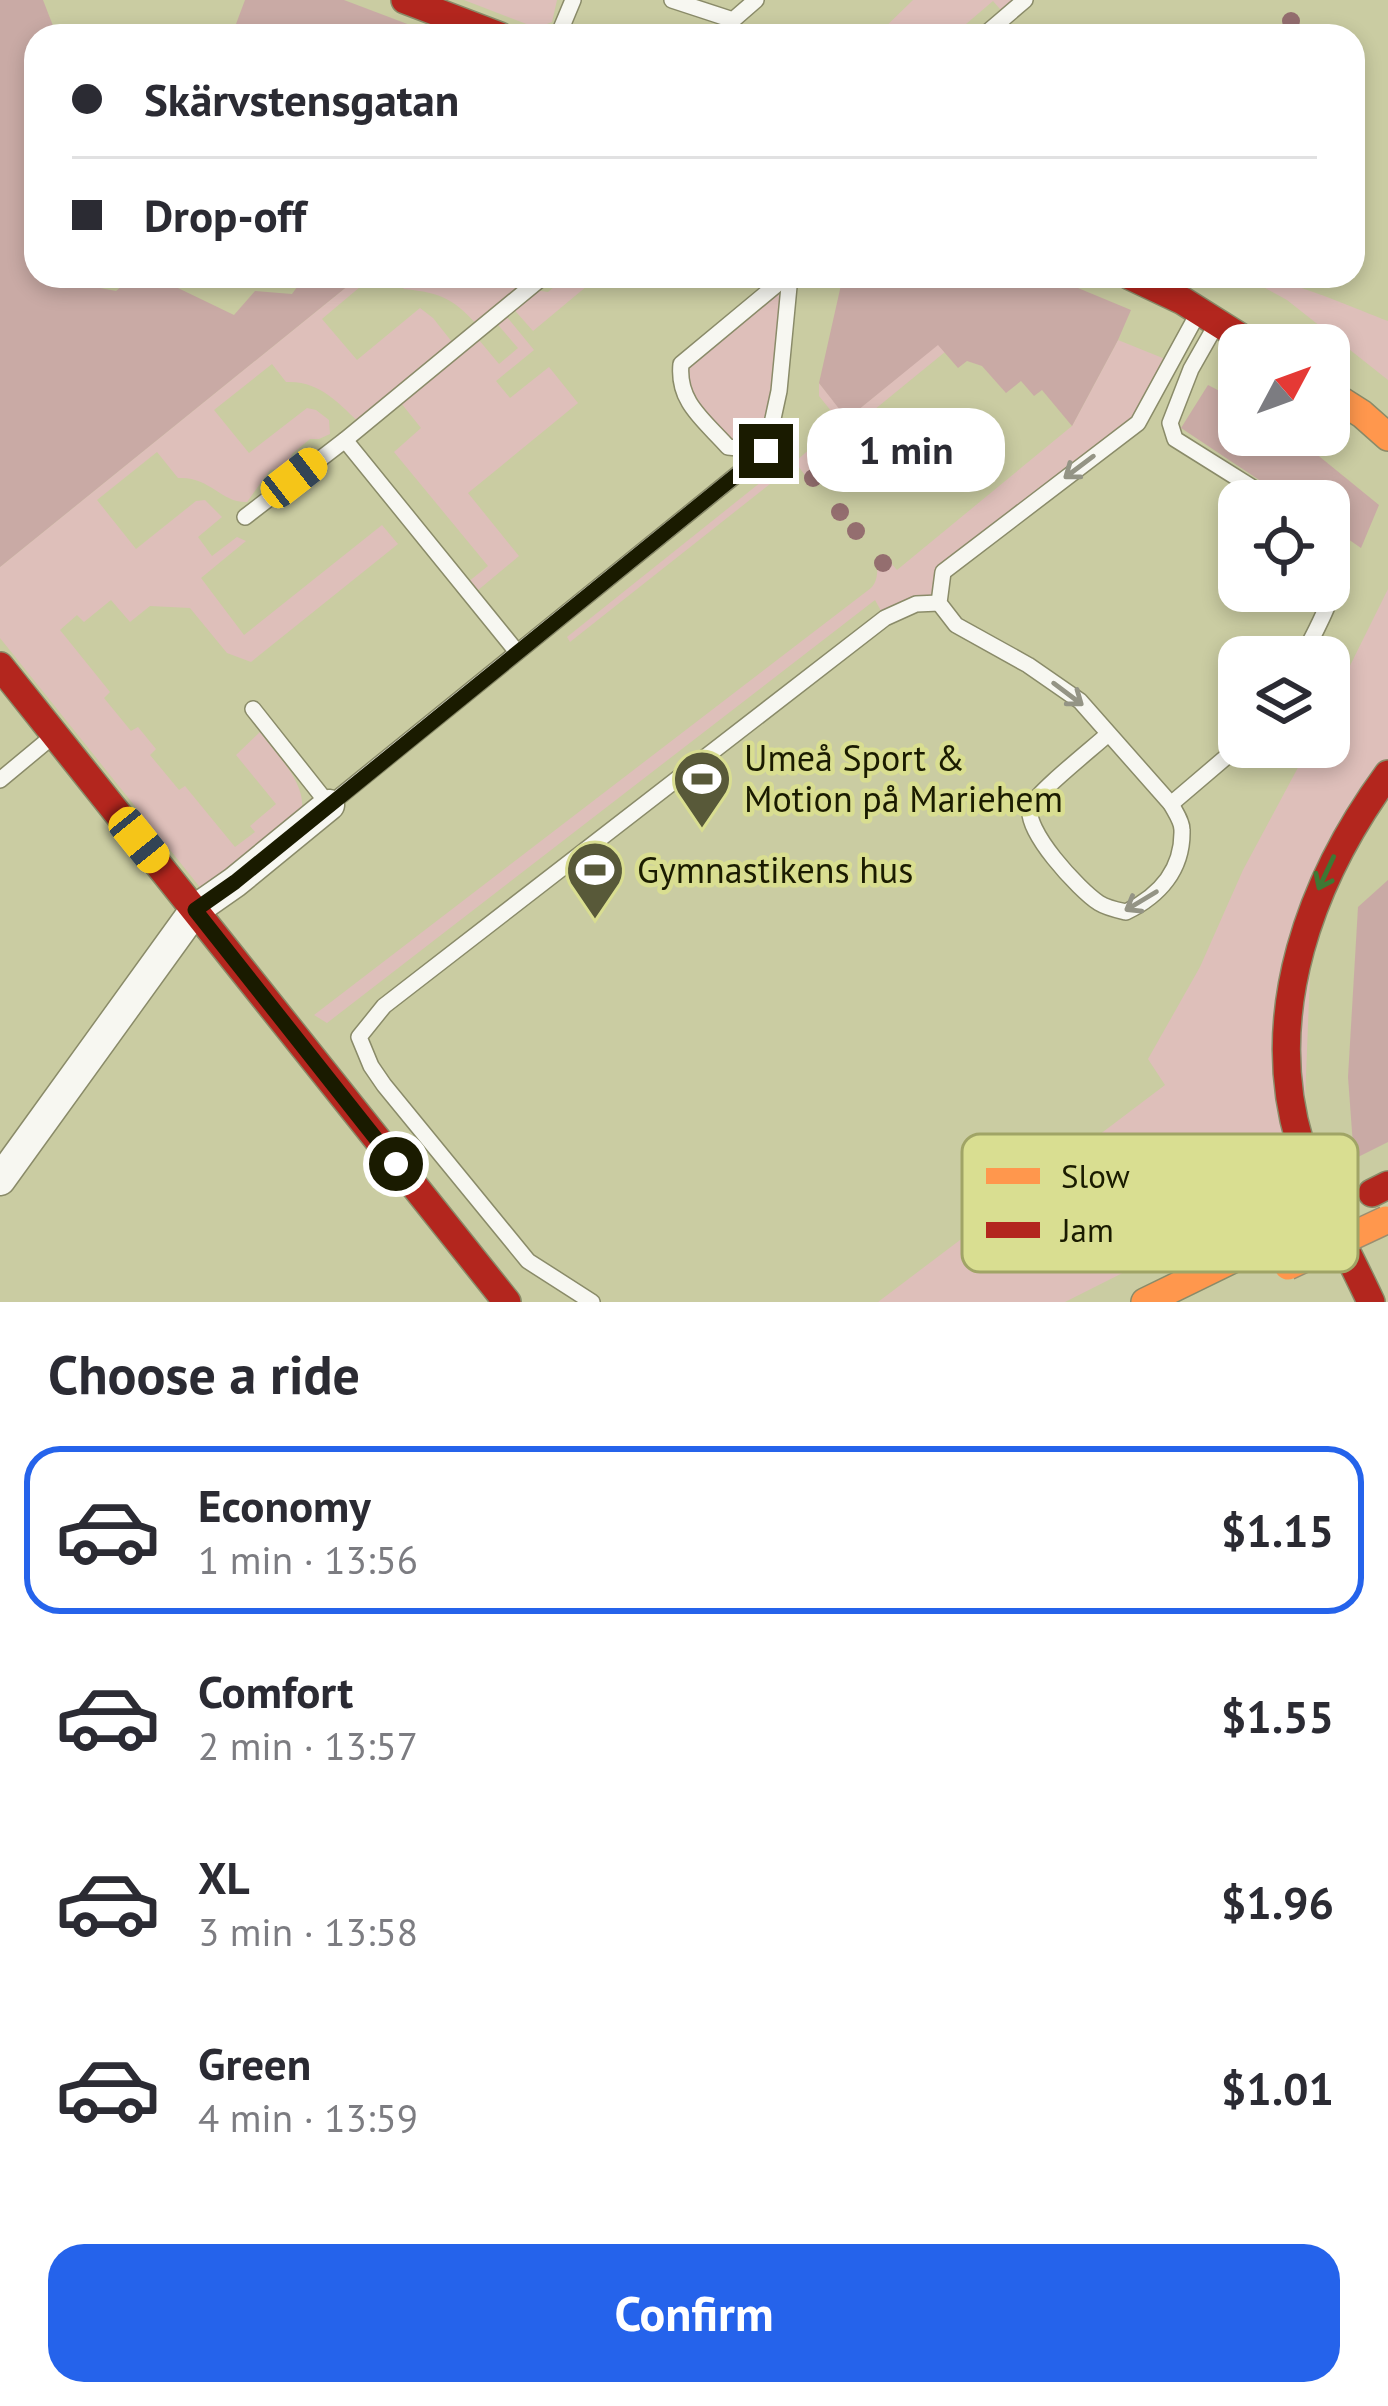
<!DOCTYPE html>
<html lang="en">
<head>
<meta charset="utf-8">
<style>
  body { margin:0; font-family:"PT Sans",sans-serif; background:#f7f7f7; color:#2b2b33; height:100vh; display:flex; flex-direction:column; font-size:45px; white-space:nowrap }
  * { box-sizing:border-box; margin:0 }
  p { font-size:39px; color:#7c7c81 }
  .icon { flex:none; width:66px; height:66px; fill:none; stroke:currentColor; stroke-width:2; stroke-linecap:round; stroke-linejoin:round }
  .map { position:relative; height:1302px; overflow:hidden }
  .panel { display:flex; flex-direction:column; background:#fff; flex:1 }
  .panel>* { flex:none }
  .top-card { position:absolute; left:24px; top:24px; width:1341px; height:264px; border-radius:36px; box-shadow:0 6px 18px #0003; display:grid; align-content:center; height:264px; padding:0 48px; background:#fff }
  .needle { width:78px; rotate:49deg }
  .tools { position:absolute; left:1218px; top:324px; display:grid; gap:24px }
  .tools a { display:grid; place-items:center; width:132px; height:132px; border-radius:24px; background:#fff; box-shadow:0 6px 18px #0003; font-size:60px }
  .end { position:absolute; width:54px; height:54px; margin:-27px; border:15px solid #1a1b00; background:#fff; box-shadow:0 0 0 6px #fff }
  .from { border-radius:50% }
  .bubble { position:absolute; height:84px; border-radius:36px; background:#fff; box-shadow:0 6px 18px #0003; font-size:39px; font-weight:700; line-height:84px; text-align:center }
  .car { position:absolute; width:36px; height:72px; margin:-36px -18px; border-radius:15px; box-shadow:0 0 9px 3px #0007; background:linear-gradient(#f5c518 24%,#345 0 40%,#f5c518 0 76%,#345 0 86%,#f5c518 0) }
  .top-card b { display:flex; align-items:center; gap:42px; height:114px; font-size:45px }
  .top-card b+b { border-top:3px solid #e1e1e2 }
  .top-card i { width:30px; height:30px; background:#2b2b33 }
  ul { padding:0; list-style:none }
  li { display:flex; align-items:center; gap:36px; height:168px; margin:0 24px 18px; padding:0 24px; border:6px solid transparent; border-radius:36px }
  li div { flex:1 }
  li b { display:block; font-size:45px }
  li em { font-style:normal; font-weight:700 }
  li.current { border-color:#2563eb }
  li>.icon { width:108px; height:108px; stroke-width:1.5 }
  h2 { padding:0 48px; font-size:54px; line-height:144px }
  .cta { display:flex; gap:24px; margin-top:auto; padding:24px 48px }
  .cta a { flex:1; height:138px; border-radius:36px; background:#2563eb; color:#fff; font-size:48px; font-weight:700; line-height:138px; text-align:center }
  .map>svg:first-child { display:block }
  .green { fill:#debfba }
  .forest { fill:#c9aaa5 }
  .lines { fill:none; stroke-linecap:round; stroke-linejoin:round }
  .lane-casing { stroke:#8a8b69; stroke-width:18 }
  .street-casing { stroke:#8a8b69; stroke-width:33 }
  .slow-casing { stroke:#8a8b69; stroke-width:30 }
  .jam-casing { stroke:#8a8b69; stroke-width:30 }
  .lane { stroke:#f7f7f1; stroke-width:15 }
  .street { stroke:#f7f7f1; stroke-width:30 }
  .slow { stroke:#ff974d; stroke-width:27 }
  .jam { stroke:#b3261e; stroke-width:27 }
  .slow-bridge-casing { stroke:#9b8e70; stroke-width:30; stroke-linecap:butt }
  .slow-bridge { stroke:#ff974d; stroke-width:27 }
  .tree { fill:#946e6f }
  .oneway { stroke:#949485 }
  .oneway2 { stroke:#3e7834 }
  .route { stroke:#1a1b00; stroke-width:15 }
  .labels { text-anchor:middle; stroke-width:9; stroke-linejoin:round; paint-order:stroke }
  .poi-label { font-size:36px; fill:#1a1b00; stroke:#d9de91; text-anchor:start }
  .key { fill:#d9de91; stroke:#a0a466; stroke-width:3 }
  .key-label { font-size:33px; fill:#1a1b00 }
</style>
</head>
<body>
<div class="map">
<svg width="1388" height="1302" viewBox="0 0 1388 1302">
  <rect width="100%" height="100%" fill="#cacca2"/>
  <g class="green">
    <path d="M464,0H557L552,22L537,28Z"/>
    <path d="M913,0H1025L1006,16L993,1L952,36H876Z"/>
    <path d="M360,276H373L322,319L357,360L420,308L433,318L456,347L474,334L499,364L518,348L493,319L480,328C454,299 443,293 404,289L393,276H524L515,283V298L528,289L548,292L567,276H599L533,331L510,305L502,311L534,350L496,381L510,398L549,367L578,403L468,493L519,556L471,596L463,586L488,566L394,452L421,428L397,398L362,425C339,404 320,380 286,382L272,364L214,410L249,453L307,408L316,410L329,420L330,434L319,439H310L292,454L287,468L270,470L247,502C221,503 210,476 178,478L157,452L97,500L136,549L196,501L205,500L222,517L198,537L212,556L237,537L246,541L201,578L244,635L382,525L398,544L251,662L227,653L190,608L150,606L130,622L111,600L84,622L77,615L60,630L110,692L104,698L131,731L138,727L156,749L150,755L179,790L185,786L235,847L255,832L250,826L276,804L236,755L260,732C276,754 305,781 302,809L203,891L0,638V567Z"/>
    <path d="M761,276H790L766,451L728,447L684,397L681,364L759,299Z"/>
    <path d="M1243,276C1284,276 1348,306 1388,321V380L1287,300Z"/>
    <path d="M1118,340L1170,361L1138,423L943,571L939,603L885,618L875,600L327,1023L314,1015L871,588C882,577 873,563 883,554L897,570L1072,426Z"/>
    <path d="M938,344L945,352L809,463L822,481L814,485L811,483L795,462L840,422L819,396V383L848,418Z"/>
    <path d="M761,482L770,484L570,642L567,637Z"/>
    <path d="M1388,589V774L1313,900L1303,1150L1272,1185L1206,1231L1065,1302H878L1165,1085L1148,1059L1200,967L1243,870L1309,747H1329V708Z"/>
  </g>
  <g class="forest">
    <path d="M0,0H43L57,36H36V276H77L95,287L116,291L134,276H153L234,315L255,291L292,294L305,276H360L0,567Z"/>
    <path d="M245,0H344L439,36H272L236,24Z"/>
    <path d="M843,276H1049L1131,310L1118,340L1072,426L1042,390L1034,396L1021,381L1006,393L982,366L967,361L958,368L938,345L847,419L819,383Z"/>
    <path d="M1208,385L1239,401V435H1293L1379,505L1361,548L1329,526V501H1291L1181,428Z"/>
    <path d="M1388,880V1142L1354,1159L1348,1077L1358,907Z"/>
  </g>
  <g class="lines">
    <g class="lane-casing">
      <g id="lane">
        <path d="M672,0L733,20L756,0"/>
        <path d="M558,36L573,0"/>
        <path d="M983,36L1025,0"/>
        <path d="M1197,315L1138,423L943,572L939,603L956,625L1028,665L1080,701L1171,804L1239,746"/>
        <path d="M1216,325L1191,369L1170,423L1175,439L1274,501"/>
        <path d="M345,440L517,652"/>
        <path d="M766,451L728,447C704,420 677,402 681,364L787,276"/>
        <path d="M766,451L779,391L790,276"/>
        <path d="M245,517L345,440L544,276"/>
        <path d="M1302,657C1314,635 1345,578 1339,553C1338,547 1332,542 1329,536"/>
        <path d="M253,709L329,805L766,451"/>
        <path d="M1107,735C1094,747 1036,793 1031,806C1021,828 1080,891 1099,903C1107,908 1117,910 1126,912C1159,896 1183,870 1182,830C1182,821 1175,812 1171,804"/>
        <path d="M0,780L53,736"/>
        <path d="M592,1302L528,1261L384,1085L371,1066L359,1037L384,1006L885,618L916,604L939,603"/>
      </g>
    </g>
    <g class="street-casing">
      <path id="street" d="M0,1180L195,910L235,882L329,805"/>
    </g>
    <g class="slow-casing">
      <g id="slow">
        <path d="M1329,393L1362,414L1388,437"/>
        <path d="M1145,1302L1274,1239"/>
      </g>
    </g>
    <g class="jam-casing">
      <g id="jam">
        <path d="M405,0L500,36"/>
        <path d="M1130,276L1183,301L1253,345"/>
        <path d="M0,666L507,1302"/>
        <path d="M1372,1193L1388,1185"/>
        <path d="M1371,1302C1347,1250 1317,1198 1300,1143C1261,1013 1311,879 1388,774"/>
      </g>
    </g>
    <use href="#lane" class="lane"/>
    <use href="#street" class="street"/>
    <use href="#slow" class="slow"/>
    <use href="#jam" class="jam"/>
    <g class="slow-bridge-casing">
      <path id="slow-bridge" d="M1288,1266L1386,1220"/>
    </g>
    <use href="#slow-bridge" class="slow-bridge"/>
  </g>
  <g class="tree">
    <circle cx="1291" cy="21" r="9"/>
    <circle cx="813" cy="478" r="9"/>
    <circle cx="840" cy="512" r="9"/>
    <circle cx="856" cy="531" r="9"/>
    <circle cx="883" cy="563" r="9"/>
  </g>
  <defs><path id="oneway-shaft" d="M-6 0H5M1.5-3L5.5 0L1.5 3" fill="none" stroke-width="1.6" stroke-linecap="round" stroke-linejoin="round" transform="scale(3)"/></defs>
  <g class="oneway">
    <use href="#oneway-shaft" transform="translate(1079 467) rotate(143)"/>
    <use href="#oneway-shaft" transform="translate(1068 694) rotate(37)"/>
    <use href="#oneway-shaft" transform="translate(1141 901) rotate(149)"/>
  </g>
  <use class="oneway2" href="#oneway-shaft" transform="translate(1326 873) rotate(115)"/>
  <g class="lines">
    <path class="route" d="M396,1164L195,910L235,882L766,451"/>
  </g>
  <defs>
    <g id="stadium-pin" transform="scale(3)"><path d="M0 17L-7.5 6A9.5 9.5 0 1 1 7.5 6Z" fill="#585939" stroke="#d9de91"/><path d="M0-5a6.5 5 0 1 0 0 10a6.5 5 0 1 0 0-10ZM-3.5-1.8h7v3.6h-7Z" fill="#fff"/></g>
  </defs>
  <g fill-rule="evenodd">
    <use href="#stadium-pin" x="702" y="779"/>
    <use href="#stadium-pin" x="595" y="870"/>
  </g>
  <g class="labels">
    <g class="poi-label">
      <text x="744" y="771">Umeå Sport &amp;<tspan x="744" dy="41">Motion på Mariehem</tspan></text>
      <text x="637" y="883">Gymnastikens hus</text>
    </g>
  </g>
  <rect x="962" y="1134" width="396" height="138" rx="18" class="key"/>
  <rect x="986" y="1168" width="54" height="16" fill="#ff974d"/>
  <rect x="986" y="1222" width="54" height="16" fill="#b3261e"/>
  <g class="key-label">
    <text x="1061" y="1188">Slow</text>
    <text x="1061" y="1242">Jam</text>
  </g>
</svg>
<div class="tools">
<a><svg class="needle" viewBox="-14 -14 28 28"><path d="M0-13l5 13h-10z" fill="#e53935"/><path d="M0 13l5-13h-10z" fill="#7c7c81"/></svg></a>
<a><svg class="icon" aria-label="locate" viewBox="0 0 24 24"><circle cx="12" cy="12" r="6"/><path d="M12 2v4M12 18v4M2 12h4M18 12h4"/></svg></a>
<a><svg class="icon" aria-label="layers" viewBox="0 0 24 24"><path d="M12 4l9 5-9 5-9-5zM3 14l9 5 9-5"/></svg></a>
</div>
<i class="end from" style="left:396px;top:1164px"></i>
<i class="end" style="left:766px;top:451px"></i>
<div class="bubble" style="left:807px;top:408px;width:198px">1 min</div>
<i class="car" style="left:294px;top:478px;rotate:52deg"></i>
<i class="car" style="left:139px;top:840px;rotate:141deg"></i>
<div class="top-card">
<b><i class="from"></i>Skärvstensgatan</b>
<b><i></i>Drop-off</b>
</div>
</div>
<section class="panel">
<h2>Choose a ride</h2>
<ul>
<li class="current"><svg class="icon" aria-label="car" viewBox="0 0 24 24"><path d="M5 17H2v-5l4-1 3-4h7l3 4 3 1v5h-3M9 17h6M6 11h13"/><circle cx="7" cy="17" r="2"/><circle cx="17" cy="17" r="2"/></svg><div><b>Economy</b><p>1 min · 13:56</p></div><em>$1.15</em></li>
<li><svg class="icon" aria-label="car" viewBox="0 0 24 24"><path d="M5 17H2v-5l4-1 3-4h7l3 4 3 1v5h-3M9 17h6M6 11h13"/><circle cx="7" cy="17" r="2"/><circle cx="17" cy="17" r="2"/></svg><div><b>Comfort</b><p>2 min · 13:57</p></div><em>$1.55</em></li>
<li><svg class="icon" aria-label="car" viewBox="0 0 24 24"><path d="M5 17H2v-5l4-1 3-4h7l3 4 3 1v5h-3M9 17h6M6 11h13"/><circle cx="7" cy="17" r="2"/><circle cx="17" cy="17" r="2"/></svg><div><b>XL</b><p>3 min · 13:58</p></div><em>$1.96</em></li>
<li><svg class="icon" aria-label="car" viewBox="0 0 24 24"><path d="M5 17H2v-5l4-1 3-4h7l3 4 3 1v5h-3M9 17h6M6 11h13"/><circle cx="7" cy="17" r="2"/><circle cx="17" cy="17" r="2"/></svg><div><b>Green</b><p>4 min · 13:59</p></div><em>$1.01</em></li>
</ul>
<div class="cta"><a>Confirm</a></div>
</section>
</body>
</html>
